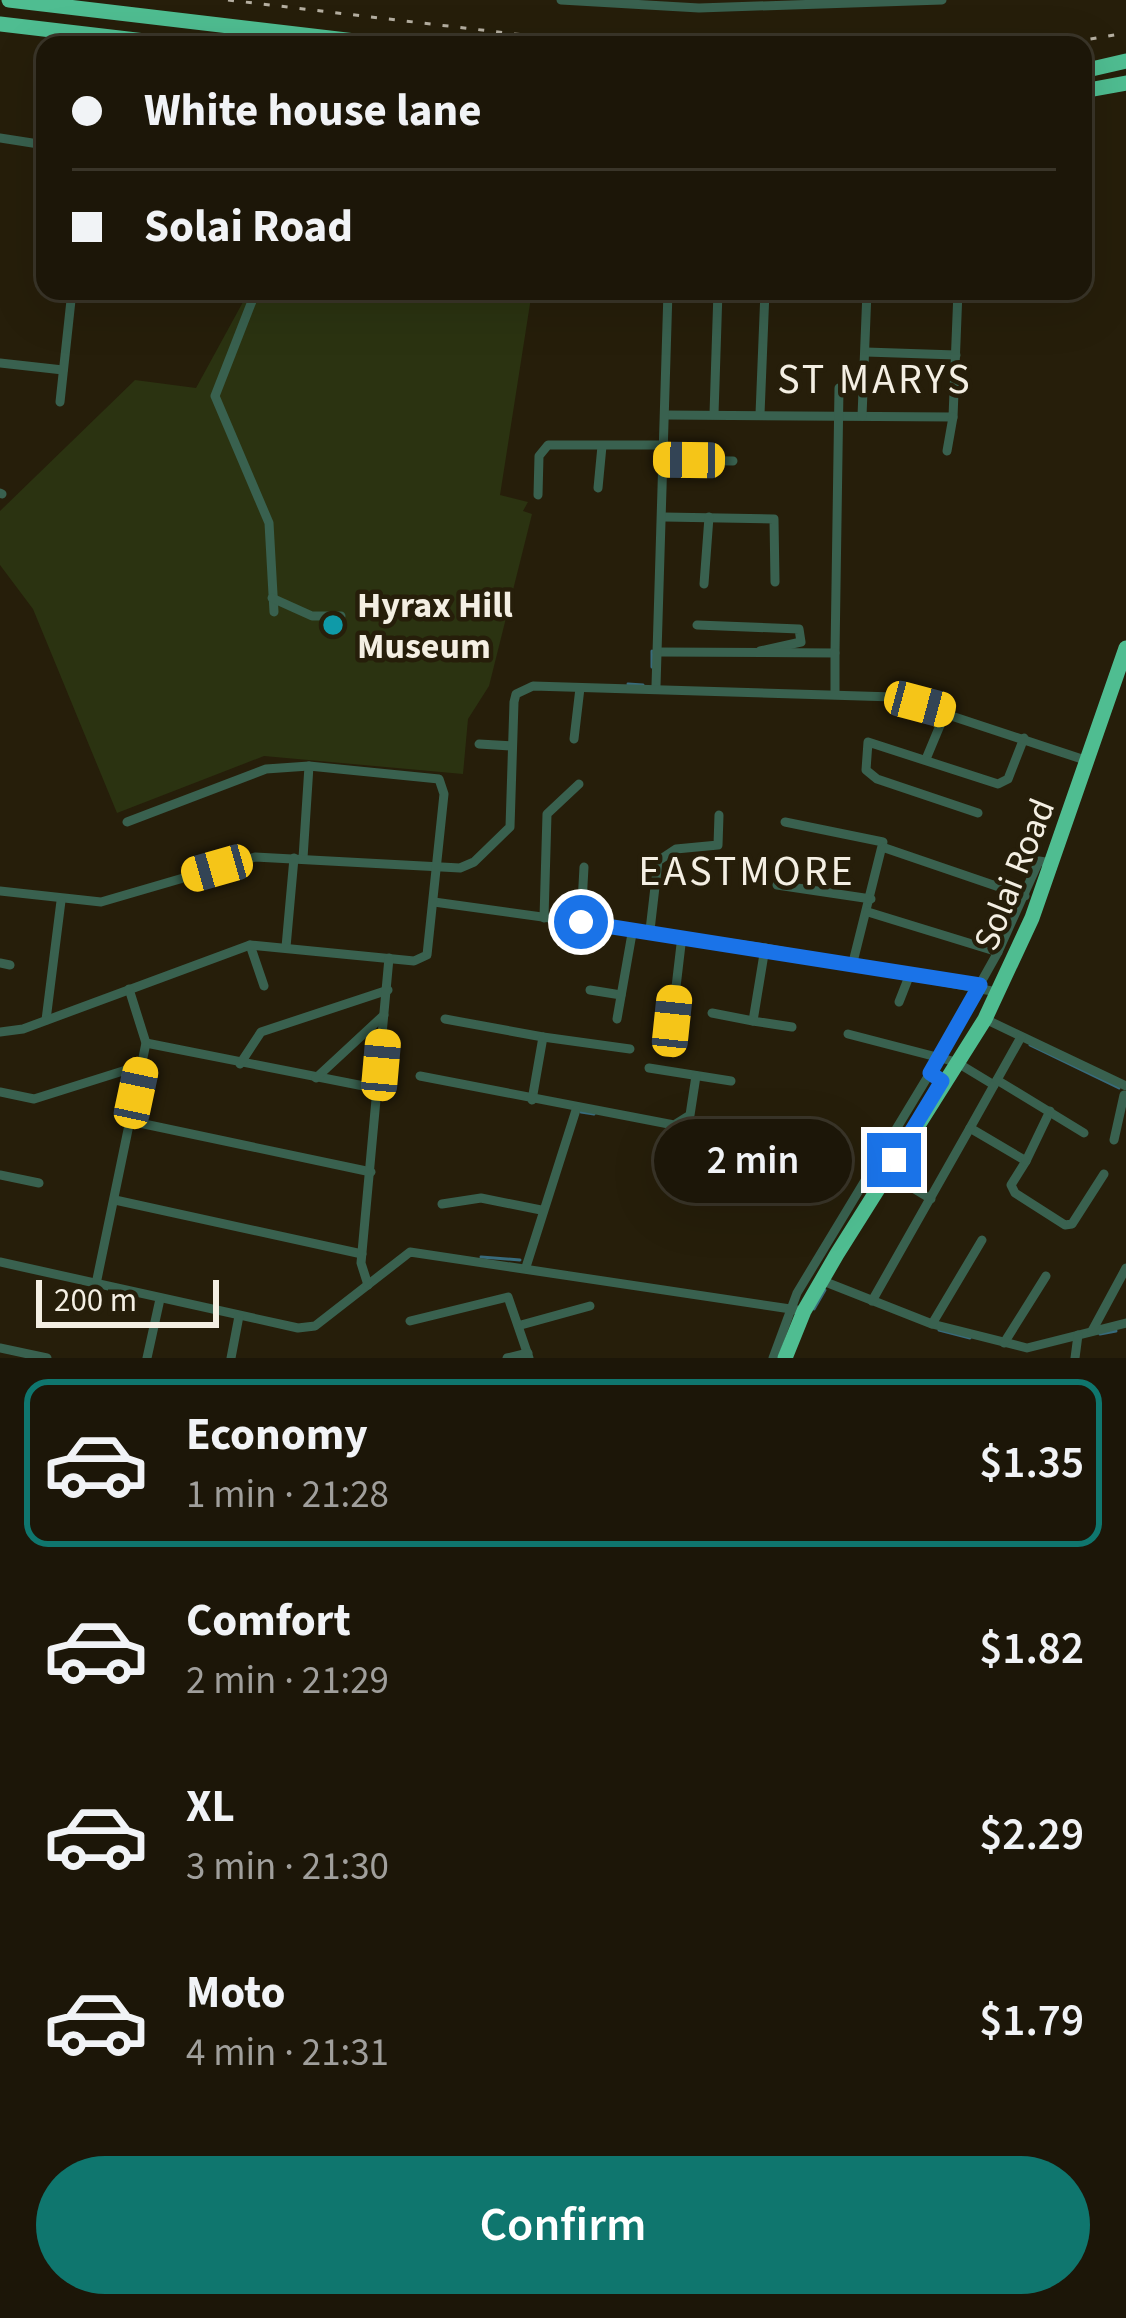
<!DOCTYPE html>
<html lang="en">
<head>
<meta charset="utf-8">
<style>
  body { margin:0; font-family:"Source Sans 3",sans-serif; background:#292316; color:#f1f3f6; height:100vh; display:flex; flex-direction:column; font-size:45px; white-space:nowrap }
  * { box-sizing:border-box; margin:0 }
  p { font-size:39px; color:#a09f9c }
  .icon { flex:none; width:66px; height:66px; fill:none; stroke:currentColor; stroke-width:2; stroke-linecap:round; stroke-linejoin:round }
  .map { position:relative; height:1358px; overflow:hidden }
  .drawer { display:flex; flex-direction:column; background:#1c1608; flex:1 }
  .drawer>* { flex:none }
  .top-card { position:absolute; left:36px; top:36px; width:1056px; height:264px; border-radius:24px; box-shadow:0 12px 48px #0002,0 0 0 3px #3a3529; display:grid; align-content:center; height:264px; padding:0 36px; background:#1c1608 }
  .scale { position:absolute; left:36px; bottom:30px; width:183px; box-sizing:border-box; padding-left:12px; border:6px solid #f4efe3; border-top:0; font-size:33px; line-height:42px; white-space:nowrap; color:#f4efe3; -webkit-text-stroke:9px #261e0a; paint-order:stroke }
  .end { position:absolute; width:54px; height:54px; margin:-27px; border:15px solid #1a73e8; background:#fff; box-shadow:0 0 0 6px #fff }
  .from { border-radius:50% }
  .bubble { position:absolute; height:84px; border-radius:42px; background:#1c1608; box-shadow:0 12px 48px #0002,0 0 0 3px #3a3529; font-size:39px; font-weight:600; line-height:84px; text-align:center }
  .car { position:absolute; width:36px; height:72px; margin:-36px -18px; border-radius:15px; box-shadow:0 0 9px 3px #0007; background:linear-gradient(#f5c518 24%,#345 0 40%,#f5c518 0 76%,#345 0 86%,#f5c518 0) }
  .top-card b { display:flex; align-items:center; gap:42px; height:114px; font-size:45px }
  .top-card b+b { border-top:3px solid #3a3529 }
  .top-card i { width:30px; height:30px; background:#f1f3f6 }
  ul { padding:21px 0 0; list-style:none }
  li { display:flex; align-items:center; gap:36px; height:168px; margin:0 24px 18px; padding:0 12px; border:6px solid transparent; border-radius:24px }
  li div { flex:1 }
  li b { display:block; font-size:45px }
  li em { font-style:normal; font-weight:600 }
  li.selected { border-color:#0f766e }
  li>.icon { width:108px; height:108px; stroke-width:1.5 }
  .action { display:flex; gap:24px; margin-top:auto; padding:24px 36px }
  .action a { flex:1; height:138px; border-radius:72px; background:#0f766e; color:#fff; font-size:48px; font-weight:600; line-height:138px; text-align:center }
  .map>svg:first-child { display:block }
  .green { fill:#2b3311 }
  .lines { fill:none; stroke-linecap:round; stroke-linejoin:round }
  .stream { stroke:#386b7c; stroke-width:3 }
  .minor { stroke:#39614f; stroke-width:9 }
  .highway { stroke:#4fbd91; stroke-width:15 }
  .rail { stroke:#b5afa1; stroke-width:3; stroke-dasharray:6 12; stroke-linecap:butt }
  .route { stroke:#1a73e8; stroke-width:15 }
  .culture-dot { fill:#0f9aa8; stroke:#261e0a; stroke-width:4.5 }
  .labels { text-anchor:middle; stroke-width:9; stroke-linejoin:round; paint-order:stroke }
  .poi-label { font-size:36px; font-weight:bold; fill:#f4efe3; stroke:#261e0a; text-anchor:start }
  .street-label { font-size:36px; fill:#f4efe3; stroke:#261e0a }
  .quarter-label { font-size:42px; letter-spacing:3px; fill:#f4efe3; stroke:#261e0a }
</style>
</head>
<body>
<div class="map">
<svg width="1126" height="1358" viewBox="0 0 1126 1358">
  <rect width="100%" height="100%" fill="#261e0a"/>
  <path class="green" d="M249,291H532L500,495L528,502L523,511L532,514L489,686L468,719L463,774L264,756L117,813L33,609L0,565V511L135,380L196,388Z"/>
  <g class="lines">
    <g class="stream">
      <path d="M652,651V667"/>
      <path d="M628,684L643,685"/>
      <path d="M1030,1045L1119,1088"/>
      <path d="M581,1112L594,1114"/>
      <path d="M481,1257L520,1260"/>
      <path d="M814,1309L825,1290"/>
      <path d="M939,1330L970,1338"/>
      <path d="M1100,1334L1116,1331"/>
    </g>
    <g class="minor">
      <path d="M561,0L699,8L942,0"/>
      <path d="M0,138L45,145"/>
      <path d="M256,291L215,396L269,523L274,612"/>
      <path d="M847,291L958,297"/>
      <path d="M866,352L956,355"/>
      <path d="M0,363L63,370"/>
      <path d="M60,402L72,291"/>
      <path d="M714,414L718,291"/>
      <path d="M760,414L765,291"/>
      <path d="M665,415L953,417L958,291"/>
      <path d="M862,416L867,291"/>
      <path d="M947,451L953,417"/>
      <path d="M665,460L733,461"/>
      <path d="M598,488L602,446"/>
      <path d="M0,493L2,494"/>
      <path d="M538,495L539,456L548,445H665"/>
      <path d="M664,517L774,519L775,582"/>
      <path d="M704,584L709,517"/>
      <path d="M272,598L312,616H341"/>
      <path d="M697,625L799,629L801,642L760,651"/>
      <path d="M657,652L835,653L839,388L863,389"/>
      <path d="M835,653V692"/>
      <path d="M656,686L668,291"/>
      <path d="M574,739L580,688"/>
      <path d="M479,744L512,746"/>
      <path d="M926,759L946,711"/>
      <path d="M978,813L877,779L866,770L868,742L998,784L1008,779L1024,738"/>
      <path d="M785,822L883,842L853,962"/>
      <path d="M885,848L1025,896"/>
      <path d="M303,858L309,766"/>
      <path d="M777,885L871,899"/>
      <path d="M0,891L101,902L255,857L460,868L474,862L510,827L514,702L516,694L533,686L894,697L1088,761"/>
      <path d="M434,902L765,948L997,992"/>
      <path d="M868,912L998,952"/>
      <path d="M544,918L547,814L579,784"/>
      <path d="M581,922L584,867"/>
      <path d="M650,930L658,861L676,849L718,845L719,815"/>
      <path d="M250,945L264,986"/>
      <path d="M286,947L294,858"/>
      <path d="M765,948L753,1021L792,1027"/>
      <path d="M0,963L10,965"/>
      <path d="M590,990L621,995"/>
      <path d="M899,1002L910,974"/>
      <path d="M712,1013L753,1021"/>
      <path d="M445,1019L543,1037L532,1100"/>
      <path d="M617,1019L633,928"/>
      <path d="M985,1019L1126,1086"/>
      <path d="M46,1020L61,901"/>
      <path d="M672,1021L682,936"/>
      <path d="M0,1032L23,1029L250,945L414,961L427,955L444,794L439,779L309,766L266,769L127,822"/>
      <path d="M848,1034L956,1062L994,1085"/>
      <path d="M543,1037L630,1049"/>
      <path d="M1021,1037L970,1128L1026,1161L1011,1185L1015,1193L1065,1225L1072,1224L1104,1174"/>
      <path d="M146,1043L379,1089"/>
      <path d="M240,1064L261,1032L388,990"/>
      <path d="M649,1068L731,1081"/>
      <path d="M420,1076L674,1125L690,1115L696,1076"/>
      <path d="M935,1076L930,1073L998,952L1039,861L1052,863"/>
      <path d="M316,1078L384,1015"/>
      <path d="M997,1080L1084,1133"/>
      <path d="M0,1092L34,1099L142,1065"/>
      <path d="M130,1121L371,1172"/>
      <path d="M1114,1140L1124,1095"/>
      <path d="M1026,1161L1050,1111"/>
      <path d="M886,1172L931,1199"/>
      <path d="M0,1175L39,1183"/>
      <path d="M115,1200L362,1254"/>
      <path d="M442,1204L481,1198L541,1210"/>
      <path d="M0,1262L298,1328L315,1326L410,1252L804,1311"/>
      <path d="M526,1267L576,1110"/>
      <path d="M823,1281L932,1324L1027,1348L1126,1323"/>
      <path d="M96,1284L146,1043L129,989"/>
      <path d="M368,1285L361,1263L389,958"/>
      <path d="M872,1301L970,1128"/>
      <path d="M410,1321L508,1297L529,1358"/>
      <path d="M932,1324L982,1240"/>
      <path d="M521,1325L590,1306"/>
      <path d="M1092,1331L1126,1268"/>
      <path d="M1004,1343L1046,1276"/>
      <path d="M0,1348L47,1358"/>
      <path d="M147,1358L160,1299"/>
      <path d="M231,1358L239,1316"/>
      <path d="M507,1358L528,1353"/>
      <path d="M773,1358L797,1293L930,1073"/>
      <path d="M1075,1358L1078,1335"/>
    </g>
    <g class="highway">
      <path d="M9,0L389,45"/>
      <path d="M0,24L179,45"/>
      <path d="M1083,71L1126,61"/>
      <path d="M1083,91L1126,83"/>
      <path d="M785,1358L804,1311L837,1254L985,1019L1032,918L1126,648"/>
    </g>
    <g class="rail">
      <path d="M228,0L608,45"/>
      <path d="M1055,45L1126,33"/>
    </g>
  </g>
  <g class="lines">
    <path class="route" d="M581,922L980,985L930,1073L942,1081L894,1160"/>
  </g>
  <circle class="culture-dot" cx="333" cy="625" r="12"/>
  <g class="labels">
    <g class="poi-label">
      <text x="357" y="617">Hyrax Hill<tspan x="357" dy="41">Museum</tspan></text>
    </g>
    <g class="street-label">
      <text transform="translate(1013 874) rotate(-68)" y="13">Solai Road</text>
    </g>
    <g class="quarter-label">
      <text x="875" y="393">ST MARYS</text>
      <text x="747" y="885">EASTMORE</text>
    </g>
  </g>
</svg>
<div class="scale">200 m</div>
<i class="end from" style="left:581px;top:922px"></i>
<i class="end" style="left:894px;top:1160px"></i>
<div class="bubble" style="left:654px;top:1119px;width:198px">2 min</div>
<i class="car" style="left:689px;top:460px;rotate:271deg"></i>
<i class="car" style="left:920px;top:704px;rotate:105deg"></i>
<i class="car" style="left:217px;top:868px;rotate:254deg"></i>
<i class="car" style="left:672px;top:1021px;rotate:6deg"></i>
<i class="car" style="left:381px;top:1065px;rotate:5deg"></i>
<i class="car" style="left:136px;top:1093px;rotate:12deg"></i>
<div class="top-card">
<b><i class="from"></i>White house lane</b>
<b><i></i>Solai Road</b>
</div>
</div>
<section class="drawer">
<ul>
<li class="selected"><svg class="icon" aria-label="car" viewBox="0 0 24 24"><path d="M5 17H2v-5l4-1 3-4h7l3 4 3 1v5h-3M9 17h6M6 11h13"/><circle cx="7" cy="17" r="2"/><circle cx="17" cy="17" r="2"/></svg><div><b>Economy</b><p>1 min · 21:28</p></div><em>$1.35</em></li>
<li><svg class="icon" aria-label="car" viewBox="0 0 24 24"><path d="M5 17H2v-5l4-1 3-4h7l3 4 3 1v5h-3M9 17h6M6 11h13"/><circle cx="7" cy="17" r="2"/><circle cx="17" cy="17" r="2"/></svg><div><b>Comfort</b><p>2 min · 21:29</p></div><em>$1.82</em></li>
<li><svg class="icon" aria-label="car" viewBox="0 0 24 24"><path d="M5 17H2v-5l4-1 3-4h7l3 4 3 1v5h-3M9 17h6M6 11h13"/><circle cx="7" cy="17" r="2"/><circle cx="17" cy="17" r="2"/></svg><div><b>XL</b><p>3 min · 21:30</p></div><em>$2.29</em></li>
<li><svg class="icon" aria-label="car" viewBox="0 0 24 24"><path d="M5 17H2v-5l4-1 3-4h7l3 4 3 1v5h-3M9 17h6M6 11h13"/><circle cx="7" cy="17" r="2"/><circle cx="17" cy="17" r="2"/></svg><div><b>Moto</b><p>4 min · 21:31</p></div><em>$1.79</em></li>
</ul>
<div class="action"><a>Confirm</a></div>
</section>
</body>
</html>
